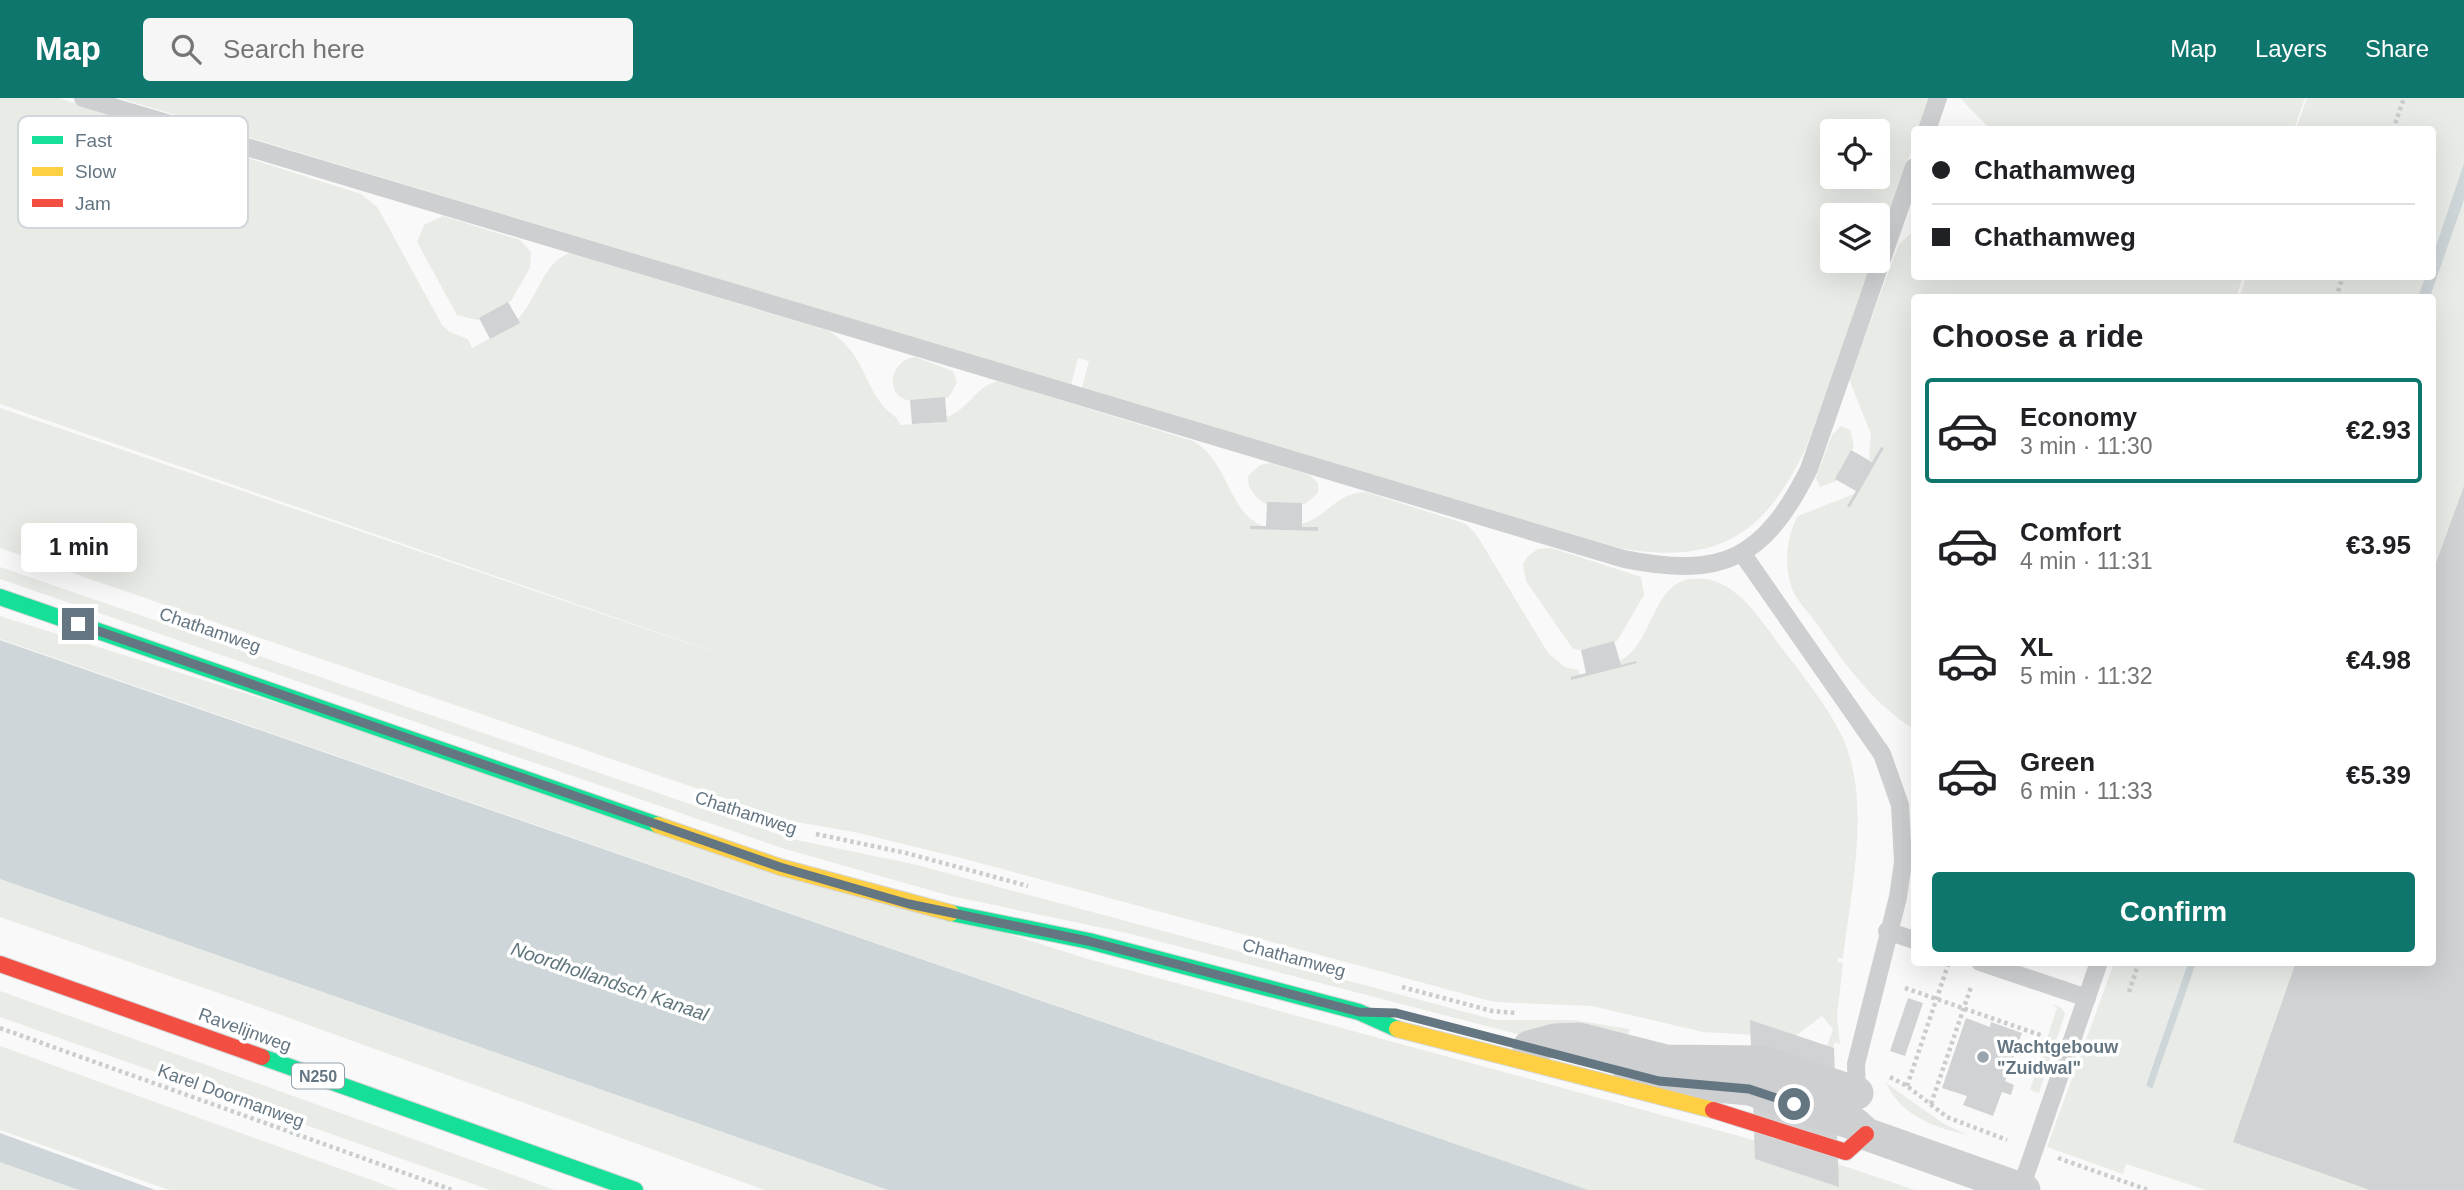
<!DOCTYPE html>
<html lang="en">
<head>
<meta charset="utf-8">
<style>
  body { margin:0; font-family:Helvetica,sans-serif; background:#f6f6f6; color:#202124; height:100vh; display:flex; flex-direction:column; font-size:26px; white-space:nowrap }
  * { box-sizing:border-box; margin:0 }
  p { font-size:23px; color:#757577 }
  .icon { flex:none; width:38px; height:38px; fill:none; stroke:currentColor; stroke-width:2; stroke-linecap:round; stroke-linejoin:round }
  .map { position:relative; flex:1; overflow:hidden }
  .side { position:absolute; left:1911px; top:196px; width:525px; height:672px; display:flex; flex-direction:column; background:#fff; border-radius:7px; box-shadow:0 7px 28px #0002 }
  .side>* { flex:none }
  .hud { position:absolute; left:1911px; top:28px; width:525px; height:154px; border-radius:7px; box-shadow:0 7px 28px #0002; display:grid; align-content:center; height:154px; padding:0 21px; background:#fff }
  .tools { position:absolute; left:1820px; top:21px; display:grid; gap:14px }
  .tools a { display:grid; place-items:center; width:70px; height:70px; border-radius:7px; background:#fff; box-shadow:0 7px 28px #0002; font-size:35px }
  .end { position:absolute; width:32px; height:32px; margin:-16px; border:9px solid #657683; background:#fff; box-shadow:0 0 0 4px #fff }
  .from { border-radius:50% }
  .bubble { position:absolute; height:49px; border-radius:7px; background:#fff; box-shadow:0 7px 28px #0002; font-size:23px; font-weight:600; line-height:49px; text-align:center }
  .hud b { display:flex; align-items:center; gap:24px; height:66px; font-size:26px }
  .hud b+b { border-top:2px solid #e0e0e0 }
  .hud i { width:18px; height:18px; background:#202124 }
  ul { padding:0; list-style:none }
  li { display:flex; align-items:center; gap:21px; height:105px; margin:0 14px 10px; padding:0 7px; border:4px solid transparent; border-radius:7px }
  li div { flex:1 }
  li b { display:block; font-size:26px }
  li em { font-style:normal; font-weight:600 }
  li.on { border-color:#0f766e }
  li>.icon { width:63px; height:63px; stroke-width:1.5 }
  h2 { padding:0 21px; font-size:32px; line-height:84px }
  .primary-button { display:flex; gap:14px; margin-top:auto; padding:14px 21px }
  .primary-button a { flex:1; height:80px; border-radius:7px; background:#0f766e; color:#fff; font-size:28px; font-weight:600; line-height:80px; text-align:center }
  header { display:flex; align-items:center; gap:42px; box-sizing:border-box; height:98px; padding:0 35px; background:#0f766e; color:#fff }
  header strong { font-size:33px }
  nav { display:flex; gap:38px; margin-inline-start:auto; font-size:24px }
  .search { width:490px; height:63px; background:#f6f6f6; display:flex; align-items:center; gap:18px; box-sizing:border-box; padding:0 24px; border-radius:7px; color:#757577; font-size:26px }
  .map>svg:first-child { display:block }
  .green { fill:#e8ebe6; fill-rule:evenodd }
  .water { fill:#ced6d9 }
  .building { fill:#d0d2d3 }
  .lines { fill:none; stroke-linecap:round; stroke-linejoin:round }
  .fast-casing { stroke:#d5d6d7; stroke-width:18 }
  .slow-casing { stroke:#d5d6d7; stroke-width:18 }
  .jam-casing { stroke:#d5d6d7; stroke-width:18 }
  .path { stroke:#cbcccd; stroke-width:4.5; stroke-dasharray:3.5 3.5; stroke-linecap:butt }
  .lane { stroke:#cecfd0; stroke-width:18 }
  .street { stroke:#cecfd0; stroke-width:33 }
  .fast { stroke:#16e098; stroke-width:16 }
  .slow { stroke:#ffcf43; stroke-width:16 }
  .jam { stroke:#f24e42; stroke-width:16 }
  .route { stroke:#657683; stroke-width:9 }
  .poi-dot { fill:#99a4ac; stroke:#fff; stroke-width:2.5 }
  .labels { text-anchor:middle; stroke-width:7; stroke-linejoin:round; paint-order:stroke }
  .shield { fill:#fff; stroke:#939fa8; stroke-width:2 }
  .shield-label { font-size:16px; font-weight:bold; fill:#657683 }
  .street-label { font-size:18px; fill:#657683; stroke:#fff }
  .poi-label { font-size:18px; font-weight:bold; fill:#657683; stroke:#fff; text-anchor:start }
  .water-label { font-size:19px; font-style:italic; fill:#60757c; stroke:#fff }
  .key { fill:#fff; stroke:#d1d6da; stroke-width:2 }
  .key-label { font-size:19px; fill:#657683 }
</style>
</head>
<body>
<header>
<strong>Map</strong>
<div class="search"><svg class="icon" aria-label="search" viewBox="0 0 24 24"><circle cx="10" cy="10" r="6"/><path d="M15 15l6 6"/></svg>Search here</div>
<nav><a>Map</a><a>Layers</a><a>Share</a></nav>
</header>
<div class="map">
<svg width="2464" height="1092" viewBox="0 0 2464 1092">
  <rect width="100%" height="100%" fill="#f9f9f9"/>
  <g class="green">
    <path d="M0,0H59L361,96L378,110L442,227L450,234L468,241L472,250L519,225L518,221C537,201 543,164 570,155L829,233C863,255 861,279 883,308C889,315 899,319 900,327L946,324V319C968,313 975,288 998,283L1193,343C1229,363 1228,415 1263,428C1273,432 1290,429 1301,429V426C1329,419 1334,395 1366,394L1466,426L1476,436L1548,555L1565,569L1578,572L1580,577L1620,567L1619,563C1653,548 1651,487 1690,481C1727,476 1751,508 1770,534C1793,566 1822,599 1840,634C1873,699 1851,791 1843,860H1838V864L1843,865L1837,918L1840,946L1835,944L1833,950L1827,948L1833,931L1822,918L1794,939L1703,934L1592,908L1494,904L965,761L854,734L791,723L0,450V310L798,583L0,306Z"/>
    <path d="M119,0H1929L1919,31L1914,32V44L1878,152V117H1832V163H1874L1806,350C1765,436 1720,466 1623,451L1082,290L1089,263L1078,260L1071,287ZM1832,33H1878V79H1832Z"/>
    <path d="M1960,0H2305L2294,31L1991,32Z"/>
    <path d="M2307,0H2464V65L2433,157L2432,32L2296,31Z"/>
    <path d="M2464,102V1092H2206L2126,1066L2123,1076L2047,1049L2114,865H2188L2146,986L2151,991L2196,865L2432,864V200L2430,199Z"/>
    <path d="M443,118L520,142L531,154L530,170L511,203L478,222L457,217L417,144L424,127Z"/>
    <path d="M1914,133V178L2243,179L2236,199L1914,200V631C1872,605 1845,566 1817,526C1809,515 1797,503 1792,491C1784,469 1786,438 1798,418L1854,396L1873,364L1869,361L1871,336L1849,281L1899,146Z"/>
    <path d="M2246,179H2425L2418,199L2239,200Z"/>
    <path d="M915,259L953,273L957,284L949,299C942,302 935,302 927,302C921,302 909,303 906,302C883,293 893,261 915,259Z"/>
    <path d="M1841,328L1850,332L1854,348L1836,383L1820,389L1816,380L1832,337Z"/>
    <path d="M1270,365L1310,377L1318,385V395L1305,406H1266L1258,401L1249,389L1248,378L1260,367Z"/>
    <path d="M1552,450L1641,479L1644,497L1617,543L1580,552L1573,551L1526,483L1523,466L1528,458L1538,451Z"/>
    <path d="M0,469L792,741L913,766L1495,922H1573L1630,931L1626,942L1521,937L1127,835L951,798L785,751L0,481Z"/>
    <path d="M0,518L1088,861L1820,1060L1915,1092H1588L0,541Z"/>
    <path d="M0,781L888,1092H765L256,908L0,819Z"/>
    <path d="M0,893L555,1092H490L0,919Z"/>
    <path d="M2052,906L2062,910L2065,916L2039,995L2030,992L2057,910Z"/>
    <path d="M0,948L399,1092H169L0,1032Z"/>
    <path d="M1886,985L1944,1026L1968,1037C1934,1030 1901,1017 1886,985Z"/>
    <path d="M0,1063L82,1092H0Z"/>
  </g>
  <g class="water">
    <path d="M2464,65V102L2430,199H2418L2425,179L2432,178L2433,157Z"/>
    <path d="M0,542L1588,1092H888L0,781Z"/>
    <path d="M2188,865H2196L2152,991L2146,987Z"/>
    <path d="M0,1035L155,1092H79L0,1064Z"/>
  </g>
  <g class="building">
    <path d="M508,204L520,225L490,241L479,220Z"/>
    <path d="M945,299L947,324L912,326L910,302Z"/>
    <path d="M1881,349L1884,350L1850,409L1847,408L1856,393L1835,381L1851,352L1872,364Z"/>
    <path d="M2464,388V1092H2370L2233,1044L2296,864H2432V476Z"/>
    <path d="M1267,404L1302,405V429H1318V433L1250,431V428H1266Z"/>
    <path d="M1614,543L1621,567L1636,563L1637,565L1571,582V579L1586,575L1581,552Z"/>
    <path d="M1908,900L1923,905L1905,958L1890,953Z"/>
    <path d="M1966,920L1990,929L1991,924L2022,935L2005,983L2014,987L2011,997L2002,994L1993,1018L1963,1007L1967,998L1942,990Z"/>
    <path d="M1750,922L1834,950L1839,1089L1755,1061Z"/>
  </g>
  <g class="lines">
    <g class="fast-casing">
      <g id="fast">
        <path d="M0,499L658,727"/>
        <path d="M951,815L1089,843L1359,914L1397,931"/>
        <path d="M262,959L635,1092"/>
      </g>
    </g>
    <g class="slow-casing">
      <g id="slow">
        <path d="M658,727L780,769L951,815"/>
        <path d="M1397,931L1713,1012"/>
      </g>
    </g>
    <g class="jam-casing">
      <g id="jam">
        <path d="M0,866L262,959"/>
        <path d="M1713,1012L1846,1054L1866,1036"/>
      </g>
    </g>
    <g class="path">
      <path d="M2393,32L2404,0"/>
      <path d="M2336,200L2343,178"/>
      <path d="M816,736L906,755L1028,788"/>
      <path d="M1402,889L1492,913L1516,915"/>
      <path d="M1905,890L2043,938"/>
      <path d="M2129,894L2139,864"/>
      <path d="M0,930L452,1092"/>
      <path d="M1890,979L1907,988L1947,1019L2007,1042"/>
      <path d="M1907,988L1949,864"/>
      <path d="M1931,1006L1971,889"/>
      <path d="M2058,1060L2148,1092"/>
    </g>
    <g class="lane">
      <path d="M83,0L1624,461C1723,481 1764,461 1809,371L1914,69"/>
      <path d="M1927,32L1938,0"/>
      <path d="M1742,455L1882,656L1900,707L1903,764L1898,799L1856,966L1857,998"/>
      <path d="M1887,833L1914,842"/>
      <path d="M1980,864L2087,900"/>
      <path d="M2021,1090L2099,864"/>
    </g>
    <g class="street">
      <path d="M1529,949L1555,942L1579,941L1666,963L1763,964L1857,995"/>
      <path d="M1630,975L1659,983L1750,991L1855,1026L1866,1036L2024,1092"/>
    </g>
    <use href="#fast" class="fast"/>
    <use href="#slow" class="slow"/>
    <use href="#jam" class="jam"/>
  </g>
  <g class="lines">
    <path class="route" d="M78,526L780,769L909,806L1088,843L1359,914L1396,915L1659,983L1749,991L1794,1006"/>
  </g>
  <circle class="poi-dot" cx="1983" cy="959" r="7"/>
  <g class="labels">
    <rect class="shield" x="292" y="965.5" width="52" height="25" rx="5"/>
    <g class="shield-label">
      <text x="318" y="984">N250</text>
    </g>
    <g class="street-label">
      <text transform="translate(210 532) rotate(19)" y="6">Chathamweg</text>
      <text transform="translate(746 715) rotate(18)" y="6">Chathamweg</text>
      <text transform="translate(1294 860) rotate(15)" y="6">Chathamweg</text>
      <text transform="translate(245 932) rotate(20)" y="6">Ravelijnweg</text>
      <text transform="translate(231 998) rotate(20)" y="6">Karel Doormanweg</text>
    </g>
    <g class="poi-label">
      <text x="1997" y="955">Wachtgebouw<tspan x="1997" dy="21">"Zuidwal"</tspan></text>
    </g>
    <g class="water-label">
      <text transform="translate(610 883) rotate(19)" y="7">Noordhollandsch Kanaal</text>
    </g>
  </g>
  <rect x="18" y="18" width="230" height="112" rx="10" class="key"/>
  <rect x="32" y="38" width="31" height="8" fill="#16e098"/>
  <rect x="32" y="69" width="31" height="9" fill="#ffcf43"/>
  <rect x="32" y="101" width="31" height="8" fill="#f24e42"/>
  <g class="key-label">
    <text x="75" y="49">Fast</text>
    <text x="75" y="80">Slow</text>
    <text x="75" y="112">Jam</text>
  </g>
</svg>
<div class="tools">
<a><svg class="icon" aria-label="locate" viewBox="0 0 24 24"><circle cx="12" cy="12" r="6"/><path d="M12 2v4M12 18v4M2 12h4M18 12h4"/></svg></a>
<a><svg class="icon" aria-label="layers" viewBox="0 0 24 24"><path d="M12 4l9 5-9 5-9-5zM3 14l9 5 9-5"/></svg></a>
</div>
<i class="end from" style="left:1794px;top:1006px"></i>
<i class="end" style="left:78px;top:526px"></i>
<div class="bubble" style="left:21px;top:425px;width:116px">1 min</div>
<div class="hud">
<b><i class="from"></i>Chathamweg</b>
<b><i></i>Chathamweg</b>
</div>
<section class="side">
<h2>Choose a ride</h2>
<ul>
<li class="on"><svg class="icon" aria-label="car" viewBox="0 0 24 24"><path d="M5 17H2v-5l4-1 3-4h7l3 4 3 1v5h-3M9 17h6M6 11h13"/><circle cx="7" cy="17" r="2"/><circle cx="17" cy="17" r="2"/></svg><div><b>Economy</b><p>3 min · 11:30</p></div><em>€2.93</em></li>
<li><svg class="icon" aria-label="car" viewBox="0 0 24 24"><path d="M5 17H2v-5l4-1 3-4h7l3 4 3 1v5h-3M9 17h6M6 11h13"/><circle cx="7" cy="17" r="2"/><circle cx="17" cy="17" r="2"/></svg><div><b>Comfort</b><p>4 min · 11:31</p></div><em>€3.95</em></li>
<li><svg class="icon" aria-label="car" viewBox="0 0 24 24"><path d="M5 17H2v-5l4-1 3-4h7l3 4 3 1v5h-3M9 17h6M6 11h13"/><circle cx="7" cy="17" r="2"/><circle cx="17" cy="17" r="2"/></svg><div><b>XL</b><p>5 min · 11:32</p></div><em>€4.98</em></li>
<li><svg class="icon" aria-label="car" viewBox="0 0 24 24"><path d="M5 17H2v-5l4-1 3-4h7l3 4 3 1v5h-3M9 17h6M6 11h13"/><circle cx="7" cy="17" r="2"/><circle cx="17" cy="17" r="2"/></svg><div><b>Green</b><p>6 min · 11:33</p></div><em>€5.39</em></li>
</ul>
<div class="primary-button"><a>Confirm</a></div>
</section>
</div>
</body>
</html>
